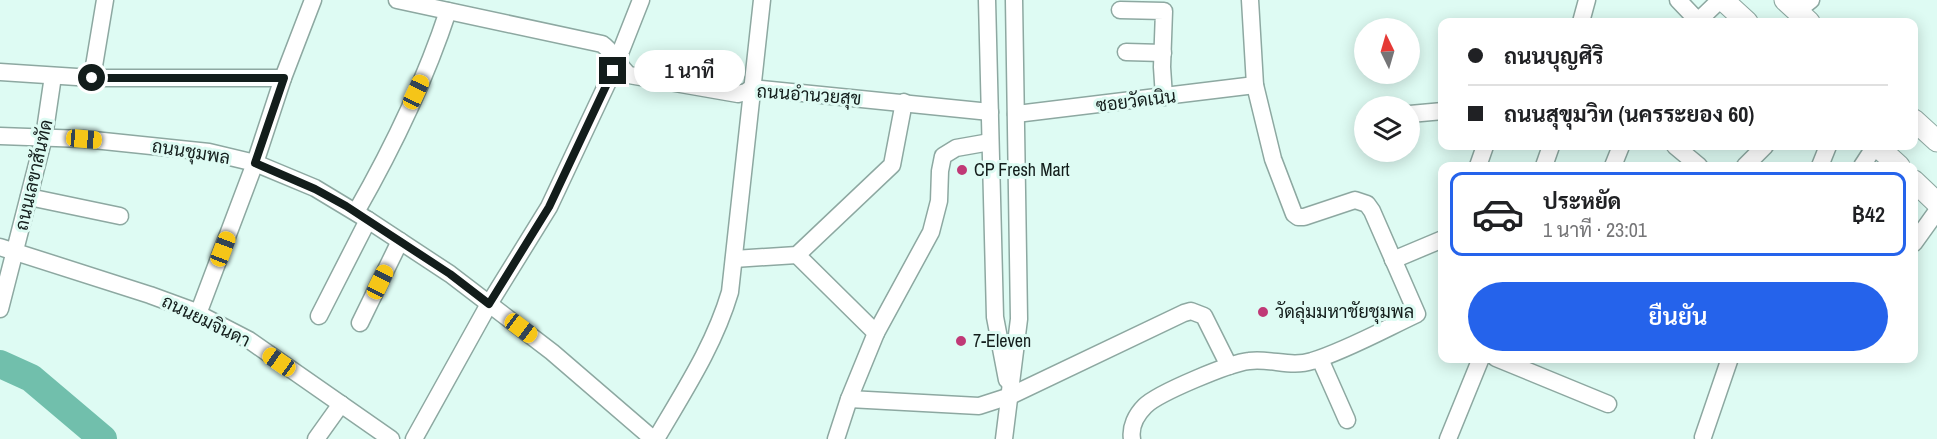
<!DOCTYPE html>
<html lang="th">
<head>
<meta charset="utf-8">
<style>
  body { margin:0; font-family:"Archivo Narrow",Sarabun,sans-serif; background:#f6f6f6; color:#202124; height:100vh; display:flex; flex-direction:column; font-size:22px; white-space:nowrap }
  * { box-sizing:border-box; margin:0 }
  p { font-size:20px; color:#757577 }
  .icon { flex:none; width:33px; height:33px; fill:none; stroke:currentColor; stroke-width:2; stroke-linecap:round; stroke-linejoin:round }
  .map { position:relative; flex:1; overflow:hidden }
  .drawer { position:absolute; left:1438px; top:162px; width:480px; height:201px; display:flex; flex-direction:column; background:#fff; border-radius:12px; box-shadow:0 3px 15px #0003 }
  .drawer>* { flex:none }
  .banner { position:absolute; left:1438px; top:18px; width:480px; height:132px; border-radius:12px; box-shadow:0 3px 15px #0003; display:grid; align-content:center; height:132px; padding:0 30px; background:#fff }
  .needle { width:39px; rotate:355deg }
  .controls { position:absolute; left:1354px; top:18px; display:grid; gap:12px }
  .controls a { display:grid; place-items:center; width:66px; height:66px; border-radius:50%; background:#fff; box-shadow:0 3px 15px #0003; font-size:30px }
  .end { position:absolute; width:27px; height:27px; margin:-14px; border:8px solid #131d1b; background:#fff; box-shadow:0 0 0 3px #fff }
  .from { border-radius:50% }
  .bubble { position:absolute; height:42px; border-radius:21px; background:#fff; box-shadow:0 3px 15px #0003; font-size:20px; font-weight:600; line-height:42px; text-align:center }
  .car { position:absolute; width:18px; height:36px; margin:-18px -9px; border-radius:8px; box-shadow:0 0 4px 2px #0007; background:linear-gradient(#f5c518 24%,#345 0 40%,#f5c518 0 76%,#345 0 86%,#f5c518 0) }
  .banner b { display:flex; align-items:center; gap:21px; height:57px; font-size:22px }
  .banner b+b { border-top:2px solid #e0e0e0 }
  .banner i { width:15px; height:15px; background:#202124 }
  ul { padding:10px 0 0; list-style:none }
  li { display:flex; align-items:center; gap:18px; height:84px; margin:0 12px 9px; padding:0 18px; border:3px solid transparent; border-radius:12px }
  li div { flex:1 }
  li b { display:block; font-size:22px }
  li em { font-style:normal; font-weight:600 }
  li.current { border-color:#2563eb }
  li>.icon { width:54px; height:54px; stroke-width:1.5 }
  .action { display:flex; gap:12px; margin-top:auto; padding:12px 30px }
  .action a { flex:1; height:69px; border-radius:36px; background:#2563eb; color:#fff; font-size:24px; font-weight:600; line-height:69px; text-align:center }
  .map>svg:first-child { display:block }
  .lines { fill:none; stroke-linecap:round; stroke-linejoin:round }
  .river { stroke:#71bfac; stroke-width:28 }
  .minor-casing { stroke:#8da8a1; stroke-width:19 }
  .major-casing { stroke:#8da8a1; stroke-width:23 }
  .minor { stroke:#fff; stroke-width:16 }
  .major { stroke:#fff; stroke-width:21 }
  .route { stroke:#131d1b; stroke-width:8 }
  .poi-dot { fill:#c03976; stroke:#defbf3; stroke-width:2 }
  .labels { text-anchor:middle; stroke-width:6; stroke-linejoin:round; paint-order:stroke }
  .street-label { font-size:18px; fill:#131d1b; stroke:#defbf3 }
  .poi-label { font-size:18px; fill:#131d1b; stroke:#defbf3; text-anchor:start }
</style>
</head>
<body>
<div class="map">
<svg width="1937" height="439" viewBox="0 0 1937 439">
  <rect width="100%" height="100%" fill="#defbf3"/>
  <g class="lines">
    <path class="river" d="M0,364L31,378L103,439"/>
    <g class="minor-casing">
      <g id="minor">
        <path d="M397,0L602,44C614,52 618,66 629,75L738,94L746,92L752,88L990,112"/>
        <path d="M987,0L995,317L1007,380"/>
        <path d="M1678,0L1699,22"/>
        <path d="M1120,10L1164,11L1162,67L1164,97"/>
        <path d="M1797,11L1811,0"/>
        <path d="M1581,22L1587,0"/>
        <path d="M1697,22L1720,0"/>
        <path d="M1126,52L1163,53"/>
        <path d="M0,72L92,78H283"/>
        <path d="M92,78L105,0"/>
        <path d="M1016,114L1255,85"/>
        <path d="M1410,114L1443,111"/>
        <path d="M0,136L84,139L209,152L255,163L315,188L368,220L450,274L552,352L653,439"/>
        <path d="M1675,146L1699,166"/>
        <path d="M1478,166L1485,146"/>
        <path d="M1544,166L1551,146"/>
        <path d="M1613,166L1621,146"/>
        <path d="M1745,166L1765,146"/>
        <path d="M1820,166L1828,146"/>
        <path d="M1862,166L1875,146"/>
        <path d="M29,197L120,216"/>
        <path d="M356,212C392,149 425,81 448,11"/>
        <path d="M1914,243L1937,211"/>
        <path d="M0,247L150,295L191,310L249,340L391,439"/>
        <path d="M797,255L876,333"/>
        <path d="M734,259L797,255L892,165L904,102"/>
        <path d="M1393,260L1443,239"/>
        <path d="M0,309L44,137L53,76"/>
        <path d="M198,314L255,163L283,78L313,0"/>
        <path d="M319,316L368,220"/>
        <path d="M360,323L400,241"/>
        <path d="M1496,358L1608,404"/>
        <path d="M1320,359L1347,420"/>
        <path d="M849,399L979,406L1010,396L1184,313L1191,311L1204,316L1229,366"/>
        <path d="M1703,437L1730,358"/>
        <path d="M316,439L341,404"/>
        <path d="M414,439L489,304L549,207L613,71L641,0"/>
        <path d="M656,439C684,391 714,346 730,292L762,0"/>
        <path d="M836,439L849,399L876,333L931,232L939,201L940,171L943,156L956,148L990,142"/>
        <path d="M1004,439L1019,319L1014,0"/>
        <path d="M1132,439C1130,427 1136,415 1145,406C1158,393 1230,363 1249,361C1271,358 1291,368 1312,361C1345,351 1385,329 1417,314L1372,211L1367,204L1355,200L1304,217H1298L1294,214L1273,159L1255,85L1250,0"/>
        <path d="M1448,439L1481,358"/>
      </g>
    </g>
    <g class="major-casing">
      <g id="major">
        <path d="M1723,0L1747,22"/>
        <path d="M1785,0L1809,22"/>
        <path d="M1914,120L1937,141"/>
        <path d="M1877,146L1899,166"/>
        <path d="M1914,181L1937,203"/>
      </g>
    </g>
    <use href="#minor" class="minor"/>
    <use href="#major" class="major"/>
  </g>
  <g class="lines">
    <path class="route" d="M92,78H284L255,163L315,189L346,206L450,274L489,304L549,207L613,71"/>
  </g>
  <g class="poi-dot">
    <circle cx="962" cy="170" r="6"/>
    <circle cx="1263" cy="312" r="6"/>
    <circle cx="961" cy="341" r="6"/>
  </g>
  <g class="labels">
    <g class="street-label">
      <text transform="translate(809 95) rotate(4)" y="6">ถนนอำนวยสุข</text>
      <text transform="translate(1136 101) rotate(-7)" y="6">ซอยวัดเนิน</text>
      <text transform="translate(191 152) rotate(9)" y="6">ถนนชุมพล</text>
      <text transform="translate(34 175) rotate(-77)" y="6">ถนนเลขาสันทัด</text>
      <text transform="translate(206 321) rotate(26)" y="6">ถนนยมจินดา</text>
    </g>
    <g class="poi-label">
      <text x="974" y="176">CP Fresh Mart</text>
      <text x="1275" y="318">วัดลุ่มมหาชัยชุมพล</text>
      <text x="973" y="347">7-Eleven</text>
    </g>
  </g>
</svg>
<div class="controls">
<a><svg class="needle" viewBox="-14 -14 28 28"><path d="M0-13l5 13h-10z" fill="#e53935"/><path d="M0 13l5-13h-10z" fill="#757577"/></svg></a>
<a><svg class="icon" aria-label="layers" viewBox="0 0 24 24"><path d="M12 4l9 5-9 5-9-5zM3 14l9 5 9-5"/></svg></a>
</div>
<i class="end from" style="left:92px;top:78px"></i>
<i class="end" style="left:613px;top:71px"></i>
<div class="bubble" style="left:634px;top:50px;width:111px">1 นาที</div>
<i class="car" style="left:416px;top:92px;rotate:25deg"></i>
<i class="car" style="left:84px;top:139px;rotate:95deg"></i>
<i class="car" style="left:223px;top:249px;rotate:21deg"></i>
<i class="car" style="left:380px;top:282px;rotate:26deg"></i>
<i class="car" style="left:521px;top:328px;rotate:127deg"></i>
<i class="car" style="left:279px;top:362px;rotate:305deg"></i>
<div class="banner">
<b><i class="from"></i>ถนนบุญศิริ</b>
<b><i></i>ถนนสุขุมวิท (นครระยอง 60)</b>
</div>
<section class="drawer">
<ul>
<li class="current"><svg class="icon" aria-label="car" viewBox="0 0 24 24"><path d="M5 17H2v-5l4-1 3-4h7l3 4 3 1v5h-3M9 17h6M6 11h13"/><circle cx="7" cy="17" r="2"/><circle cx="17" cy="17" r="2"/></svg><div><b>ประหยัด</b><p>1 นาที · 23:01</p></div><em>฿42</em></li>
</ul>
<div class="action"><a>ยืนยัน</a></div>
</section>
</div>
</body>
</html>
